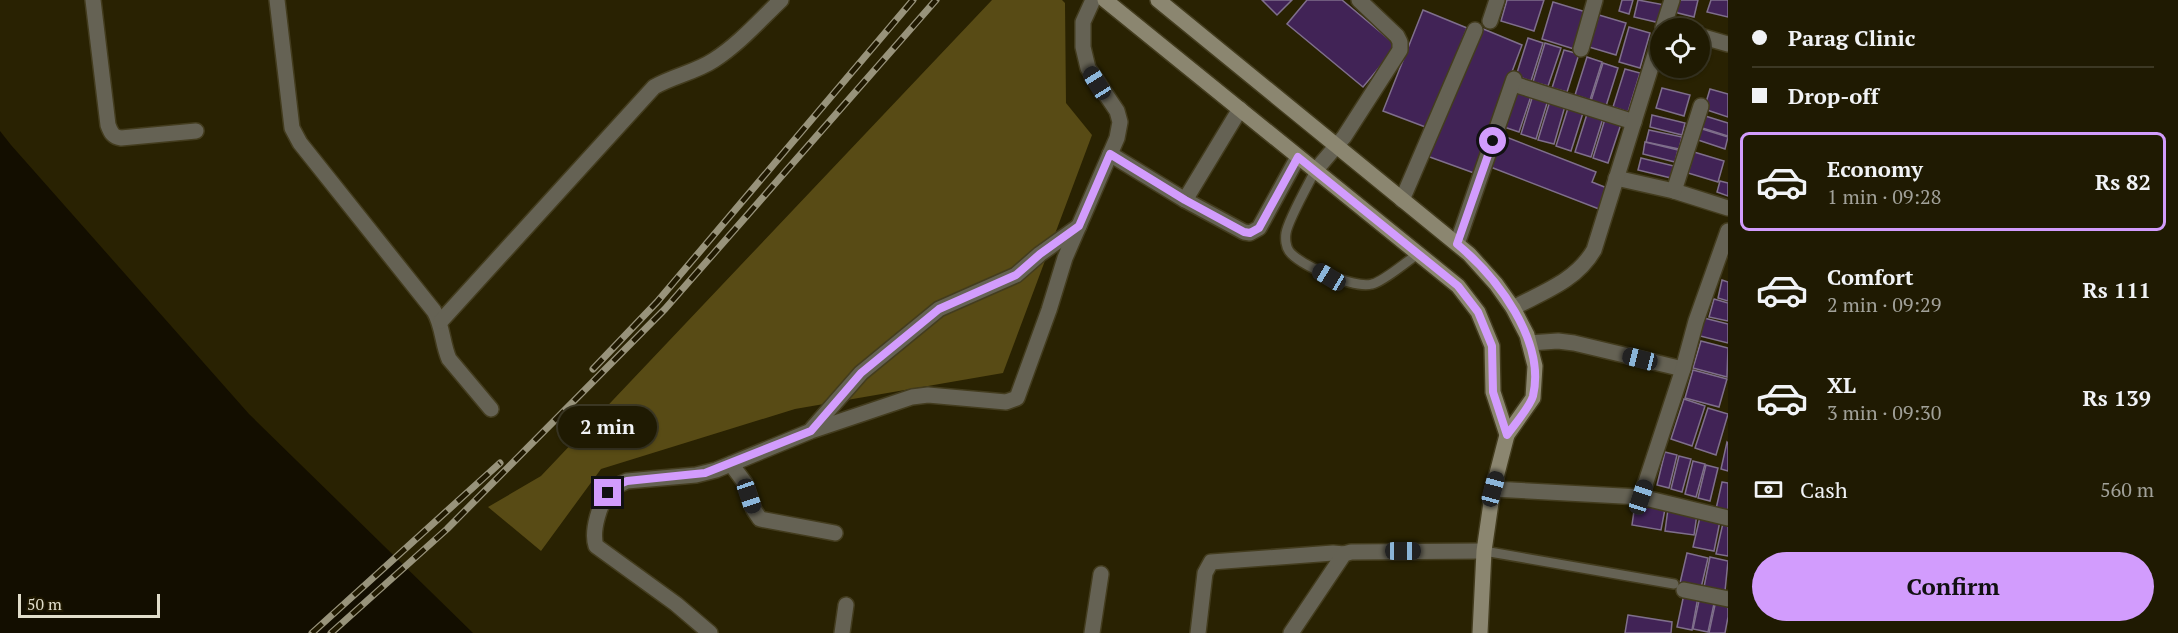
<!DOCTYPE html>
<html lang="en">
<head>
<meta charset="utf-8">
<style>
  body { margin:0; font-family:"PT Serif",serif; background:#2c2711; color:#f1f3f6; height:100vh; display:flex; flex-direction:column; font-size:22px; white-space:nowrap }
  * { box-sizing:border-box; margin:0 }
  p { font-size:20px; color:#a1a199 }
  .icon { flex:none; width:33px; height:33px; fill:none; stroke:currentColor; stroke-width:2; stroke-linecap:round; stroke-linejoin:round }
  .map { position:relative; flex:1; overflow:hidden }
  .side { display:flex; flex-direction:column; background:#1f1a02; width:450px }
  .side>* { flex:none }
  .banner { display:grid; align-content:center; height:132px; padding:0 24px; background:#1f1a02 }
  .tools { position:absolute; left:1650px; top:18px; display:grid; gap:12px }
  .tools a { display:grid; place-items:center; width:60px; height:60px; border-radius:50%; background:#1f1a02; box-shadow:0 2px 4px #0004,0 0 0 2px #3c3824; font-size:30px }
  .scale { position:absolute; left:18px; bottom:15px; width:142px; box-sizing:border-box; padding-left:6px; border:3px solid #e1ddcb; border-top:0; font-size:16px; line-height:21px; white-space:nowrap; color:#e1ddcb; -webkit-text-stroke:4px #1f1800; paint-order:stroke }
  .end { position:absolute; width:27px; height:27px; margin:-14px; border:8px solid #d29cfd; background:#111; box-shadow:0 0 0 3px #111 }
  .from { border-radius:50% }
  .bubble { position:absolute; height:42px; border-radius:21px; background:#1f1a02; box-shadow:0 2px 4px #0004,0 0 0 2px #3c3824; font-size:20px; font-weight:600; line-height:42px; text-align:center }
  .car { position:absolute; width:18px; height:36px; margin:-18px -9px; border-radius:8px; box-shadow:0 0 4px 2px #0007; background:linear-gradient(#222 24%,#8ab4d8 0 40%,#222 0 76%,#8ab4d8 0 86%,#222 0) }
  .banner b { display:flex; align-items:center; gap:21px; height:57px; font-size:22px }
  .banner b+b { border-top:2px solid #3c3824 }
  .banner i { width:15px; height:15px; background:#f1f3f6 }
  ul { padding:0; list-style:none }
  li { display:flex; align-items:center; gap:18px; height:99px; margin:0 12px 9px; padding:0 12px; border:3px solid transparent; border-radius:9px }
  li div { flex:1 }
  li b { display:block; font-size:22px }
  li em { font-style:normal; font-weight:600 }
  li.current { border-color:#d29cfd }
  li>.icon { width:54px; height:54px; stroke-width:1.5 }
  .pay { display:flex; align-items:center; gap:15px; height:66px; padding:0 24px; font-size:22px }
  .pay p { margin-inline-start:auto }
  .button { display:flex; gap:12px; margin-top:auto; padding:12px 24px }
  .button a { flex:1; height:69px; border-radius:36px; background:#d29cfd; color:#111; font-size:24px; font-weight:600; line-height:69px; text-align:center }
  main { display:flex; flex:1; min-height:0 }
  .map>svg:first-child { display:block }
  .forest { fill:#584b15 }
  .water { fill:#130e00 }
  .building { fill:#412356; stroke:#7f6f8c; stroke-width:1.5 }
  .lines { fill:none; stroke-linecap:round; stroke-linejoin:round }
  .lane-casing { stroke:#433c1e; stroke-width:12 }
  .street-casing { stroke:#433c1e; stroke-width:18 }
  .secondary-casing { stroke:#433c1e; stroke-width:18 }
  .lane { stroke:#656254; stroke-width:9 }
  .street { stroke:#656254; stroke-width:15 }
  .secondary { stroke:#8b8670; stroke-width:15 }
  .rail-casing { stroke:#98937b; stroke-width:7 }
  .rail { stroke:#1f1800; stroke-width:4.5; stroke-dasharray:14; stroke-linecap:butt }
  .route { stroke:#d29cfd; stroke-width:8 }
</style>
</head>
<body>
<main>
<div class="map">
<svg width="1728" height="633" viewBox="0 0 1728 633">
  <rect width="100%" height="100%" fill="#292202"/>
  <path class="forest" d="M992,0H1062L1065,3L1066,103L1092,135L1003,373L795,409L601,469L541,551L488,507L541,476Z"/>
  <path class="water" d="M0,131L11,145L249,414L473,633H0Z"/>
  <g class="building">
    <path d="M1262,0H1292L1277,15Z"/>
    <path d="M1307,0H1342L1397,46L1363,87L1287,24Z"/>
    <path d="M1507,0H1544L1534,31L1501,21Z"/>
    <path d="M1622,0H1633L1629,14L1619,11Z"/>
    <path d="M1638,0L1665,5L1660,23L1634,17Z"/>
    <path d="M1676,0H1698L1694,17L1678,13L1674,9Z"/>
    <path d="M1711,0H1728V17L1707,12Z"/>
    <path d="M1553,2L1586,12L1574,49L1542,39Z"/>
    <path d="M1423,10L1467,28L1428,128L1383,111Z"/>
    <path d="M1599,15L1626,23L1616,55L1589,47Z"/>
    <path d="M1629,27L1650,33L1640,68L1619,62Z"/>
    <path d="M1481,28L1522,45L1474,173L1427,156Z"/>
    <path d="M1528,38L1543,43L1531,81L1516,76Z"/>
    <path d="M1545,43L1561,48L1548,86L1533,82Z"/>
    <path d="M1564,50L1579,54L1567,92L1552,88Z"/>
    <path d="M1587,57L1602,62L1590,100L1575,95Z"/>
    <path d="M1603,63L1618,68L1606,106L1591,101Z"/>
    <path d="M1625,69L1640,73L1628,112L1613,107Z"/>
    <path d="M1662,88L1690,95L1684,116L1656,108Z"/>
    <path d="M1516,89L1532,93L1519,132L1504,127Z"/>
    <path d="M1710,89L1728,94V117L1704,109Z"/>
    <path d="M1533,95L1548,100L1536,139L1521,134Z"/>
    <path d="M1550,101L1565,106L1554,144L1538,140Z"/>
    <path d="M1568,108L1583,113L1571,151L1556,146Z"/>
    <path d="M1587,114L1603,118L1591,157L1575,152Z"/>
    <path d="M1652,115L1685,123L1682,135L1650,127Z"/>
    <path d="M1702,115L1728,123V136L1699,127Z"/>
    <path d="M1605,119L1621,124L1608,163L1593,158Z"/>
    <path d="M1699,128L1728,137L1725,149L1695,139Z"/>
    <path d="M1649,130L1682,137L1679,149L1646,142Z"/>
    <path d="M1501,135L1596,172L1592,182L1607,188L1599,209L1488,166Z"/>
    <path d="M1645,142L1678,150L1675,162L1643,154Z"/>
    <path d="M1694,152L1724,161L1718,182L1688,173Z"/>
    <path d="M1641,158L1674,166L1671,178L1638,170Z"/>
    <path d="M1720,181L1728,183V196L1717,192Z"/>
    <path d="M1722,280L1728,282V301L1718,298Z"/>
    <path d="M1714,299L1728,303V321L1709,317Z"/>
    <path d="M1704,318L1728,324V343L1700,336Z"/>
    <path d="M1701,341L1728,348L1727,377L1693,368Z"/>
    <path d="M1693,370L1727,379L1719,407L1685,398Z"/>
    <path d="M1684,399L1705,406L1692,446L1671,439Z"/>
    <path d="M1708,408L1728,414L1716,455L1695,448Z"/>
    <path d="M1727,442L1728,443V471L1721,469Z"/>
    <path d="M1665,452L1677,455L1669,488L1657,485Z"/>
    <path d="M1679,456L1691,459L1682,492L1671,489Z"/>
    <path d="M1693,461L1705,464L1696,497L1685,494Z"/>
    <path d="M1706,465L1718,468L1710,501L1698,498Z"/>
    <path d="M1722,482L1728,483V511L1716,509Z"/>
    <path d="M1635,504L1665,509L1661,530L1632,525Z"/>
    <path d="M1668,509L1697,514L1694,535L1665,531Z"/>
    <path d="M1700,517L1720,521L1714,551L1693,547Z"/>
    <path d="M1723,523L1728,525V556L1716,554Z"/>
    <path d="M1687,553L1708,558L1701,588L1680,583Z"/>
    <path d="M1710,557L1728,561L1725,591L1704,587Z"/>
    <path d="M1684,594L1698,597L1692,630L1677,627Z"/>
    <path d="M1700,596L1715,599L1708,632L1693,629Z"/>
    <path d="M1716,600L1728,602V617L1725,633H1709Z"/>
    <path d="M1628,615L1672,622L1671,633H1625Z"/>
  </g>
  <g class="lines">
    <g class="lane-casing">
      <g id="lane">
        <path d="M1315,171C1308,185 1288,220 1286,233C1285,239 1286,247 1289,251C1299,265 1354,289 1372,284C1383,282 1407,261 1418,254"/>
        <path d="M1484,551L1674,584"/>
      </g>
    </g>
    <g class="street-casing">
      <g id="street">
        <path d="M93,0L108,125C111,133 113,137 121,138L196,131"/>
        <path d="M277,0L292,128L300,143L434,311C443,326 442,343 449,359L491,409"/>
        <path d="M1490,21L1497,0"/>
        <path d="M1663,28L1672,0"/>
        <path d="M1700,36L1728,44"/>
        <path d="M1581,49L1595,0"/>
        <path d="M1520,86L1634,122"/>
        <path d="M1110,154L1185,200L1244,232L1250,233L1259,228L1298,157"/>
        <path d="M1315,171L1344,137L1400,50V42L1397,36L1359,0"/>
        <path d="M1616,178L1674,191L1728,208"/>
        <path d="M1674,191L1701,106"/>
        <path d="M1185,200L1240,109"/>
        <path d="M1402,200L1475,30"/>
        <path d="M1457,244L1514,79"/>
        <path d="M1513,308C1543,292 1576,281 1594,250L1660,38"/>
        <path d="M441,321L654,87C673,76 696,72 714,60C739,44 760,20 781,0"/>
        <path d="M1529,343L1558,341L1574,343L1683,369"/>
        <path d="M812,429L861,373L939,309L1016,275L1040,254L1079,226"/>
        <path d="M731,464L745,483L754,510L760,519L835,533"/>
        <path d="M1493,489L1641,497L1728,518"/>
        <path d="M1641,497L1683,369L1696,321L1728,231"/>
        <path d="M1684,590L1728,599"/>
        <path d="M710,633L676,604L596,546C591,531 600,502 610,491C615,486 621,484 627,481L696,475L716,470L811,431L912,397L928,395L1006,402L1017,398L1049,310L1065,258L1117,138L1120,122L1117,111L1088,68L1083,47V22L1093,0"/>
        <path d="M842,633L846,605"/>
        <path d="M1092,633L1101,574"/>
        <path d="M1198,633L1205,573L1211,562L1333,553L1344,554"/>
        <path d="M1291,633L1344,554L1351,552L1484,551"/>
      </g>
    </g>
    <g class="secondary-casing">
      <g id="secondary">
        <path d="M1105,0L1458,286L1478,312L1492,346L1493,392L1507,435"/>
        <path d="M1158,0L1469,254L1496,284L1513,308L1527,335L1535,366L1533,398L1507,435L1493,489L1484,551L1480,633"/>
      </g>
    </g>
    <use href="#lane" class="lane"/>
    <use href="#street" class="street"/>
    <use href="#secondary" class="secondary"/>
    <g class="rail-casing">
      <g id="rail">
        <path d="M593,369L657,302L913,0"/>
        <path d="M312,633L500,463"/>
        <path d="M331,633L447,529L665,309L936,0"/>
      </g>
    </g>
    <use href="#rail" class="rail"/>
  </g>
  <g class="lines">
    <path class="route" d="M608,493L617,485L627,481L705,473L811,431L861,373L939,309L1016,275L1040,254L1079,226L1110,154L1185,200L1244,232L1250,233L1259,228L1298,157L1458,286L1478,312L1492,346L1493,392L1507,435C1514,425 1530,407 1533,396C1546,341 1497,277 1457,244L1493,141"/>
  </g>
</svg>
<div class="tools">
<a><svg class="icon" aria-label="locate" viewBox="0 0 24 24"><circle cx="12" cy="12" r="6"/><path d="M12 2v4M12 18v4M2 12h4M18 12h4"/></svg></a>
</div>
<div class="scale">50 m</div>
<i class="end from" style="left:1493px;top:141px"></i>
<i class="end" style="left:608px;top:493px"></i>
<div class="bubble" style="left:558px;top:406px;width:99px">2 min</div>
<i class="car" style="left:1097px;top:83px;rotate:328deg"></i>
<i class="car" style="left:1329px;top:277px;rotate:301deg"></i>
<i class="car" style="left:1640px;top:359px;rotate:284deg"></i>
<i class="car" style="left:1493px;top:489px;rotate:15deg"></i>
<i class="car" style="left:749px;top:496px;rotate:161deg"></i>
<i class="car" style="left:1641px;top:497px;rotate:18deg"></i>
<i class="car" style="left:1403px;top:551px;rotate:90deg"></i>
</div>
<section class="side">
<div class="banner">
<b><i class="from"></i>Parag Clinic</b>
<b><i></i>Drop-off</b>
</div>
<ul>
<li class="current"><svg class="icon" aria-label="car" viewBox="0 0 24 24"><path d="M5 17H2v-5l4-1 3-4h7l3 4 3 1v5h-3M9 17h6M6 11h13"/><circle cx="7" cy="17" r="2"/><circle cx="17" cy="17" r="2"/></svg><div><b>Economy</b><p>1 min · 09:28</p></div><em>Rs 82</em></li>
<li><svg class="icon" aria-label="car" viewBox="0 0 24 24"><path d="M5 17H2v-5l4-1 3-4h7l3 4 3 1v5h-3M9 17h6M6 11h13"/><circle cx="7" cy="17" r="2"/><circle cx="17" cy="17" r="2"/></svg><div><b>Comfort</b><p>2 min · 09:29</p></div><em>Rs 111</em></li>
<li><svg class="icon" aria-label="car" viewBox="0 0 24 24"><path d="M5 17H2v-5l4-1 3-4h7l3 4 3 1v5h-3M9 17h6M6 11h13"/><circle cx="7" cy="17" r="2"/><circle cx="17" cy="17" r="2"/></svg><div><b>XL</b><p>3 min · 09:30</p></div><em>Rs 139</em></li>
</ul>
<div class="pay"><svg class="icon" aria-label="cash" viewBox="0 0 24 24"><path d="M3 7h18v10H3z"/><circle cx="12" cy="12" r="2"/></svg>Cash<p>560 m</p></div>
<div class="button"><a>Confirm</a></div>
</section>
</main>
</body>
</html>
